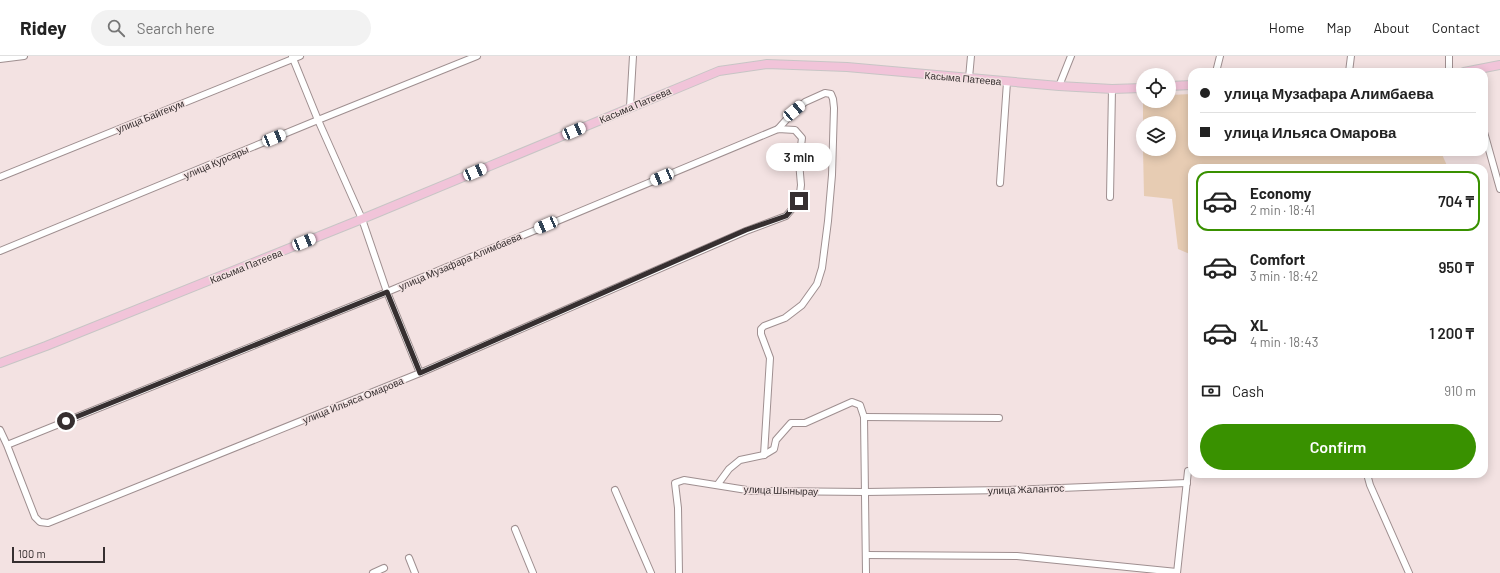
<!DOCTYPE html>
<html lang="en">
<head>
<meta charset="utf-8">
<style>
  body { margin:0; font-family:Barlow,sans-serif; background:#f2f2f2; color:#222; height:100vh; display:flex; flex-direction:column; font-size:15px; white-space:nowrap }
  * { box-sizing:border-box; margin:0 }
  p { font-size:13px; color:#767676 }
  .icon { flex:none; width:22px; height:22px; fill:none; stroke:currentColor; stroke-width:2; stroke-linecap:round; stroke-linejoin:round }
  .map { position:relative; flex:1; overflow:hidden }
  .panel { position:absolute; left:1188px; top:108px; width:300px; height:314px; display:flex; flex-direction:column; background:#fff; border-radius:12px; box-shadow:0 2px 10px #0003 }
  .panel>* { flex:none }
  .banner { position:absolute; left:1188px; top:12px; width:300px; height:88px; border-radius:12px; box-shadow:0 2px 10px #0003; display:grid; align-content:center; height:88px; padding:0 12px; background:#fff }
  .buttons { position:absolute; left:1136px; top:12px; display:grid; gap:8px }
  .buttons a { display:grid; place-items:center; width:40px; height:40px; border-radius:50%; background:#fff; box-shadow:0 2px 10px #0003; font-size:20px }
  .scale { position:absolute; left:12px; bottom:10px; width:93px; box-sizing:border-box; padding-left:4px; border:2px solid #362f30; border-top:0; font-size:11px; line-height:14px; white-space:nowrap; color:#362f30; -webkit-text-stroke:3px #f3e2e2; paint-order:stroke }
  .end { position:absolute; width:18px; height:18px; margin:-9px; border:5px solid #362f30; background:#fff; box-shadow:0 0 0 2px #fff }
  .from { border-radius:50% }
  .bubble { position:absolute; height:28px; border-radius:14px; background:#fff; box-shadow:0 2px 10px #0003; font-size:13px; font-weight:600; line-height:28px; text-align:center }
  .car { position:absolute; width:12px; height:24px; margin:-12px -6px; border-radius:5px; box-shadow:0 0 3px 1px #0007; background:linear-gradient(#fff 24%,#345 0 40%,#fff 0 76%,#345 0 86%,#fff 0) }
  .banner b { display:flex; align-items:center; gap:14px; height:38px; font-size:15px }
  .banner b+b { border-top:1px solid #e0e0e0 }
  .banner i { width:10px; height:10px; background:#222 }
  ul { padding:7px 0 0; list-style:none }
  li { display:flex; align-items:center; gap:12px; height:60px; margin:0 8px 6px; padding:0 4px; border:2px solid transparent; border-radius:12px }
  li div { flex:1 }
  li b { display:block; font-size:15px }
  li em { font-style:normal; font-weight:600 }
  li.active { border-color:#399100 }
  li>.icon { width:36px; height:36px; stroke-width:1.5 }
  .pay { display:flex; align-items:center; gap:10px; height:44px; padding:0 12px; font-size:15px }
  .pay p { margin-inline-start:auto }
  .action { display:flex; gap:8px; margin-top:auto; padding:8px 12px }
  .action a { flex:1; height:46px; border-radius:24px; background:#399100; color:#fff; font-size:16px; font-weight:600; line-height:46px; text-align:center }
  header { display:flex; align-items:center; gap:24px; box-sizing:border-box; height:56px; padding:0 20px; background:#fff; border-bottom:1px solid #e0e0e0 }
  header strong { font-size:19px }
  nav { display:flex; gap:22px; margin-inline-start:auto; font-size:14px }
  .search { width:280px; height:36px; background:#f2f2f2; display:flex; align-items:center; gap:10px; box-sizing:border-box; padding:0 14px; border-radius:22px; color:#767676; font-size:15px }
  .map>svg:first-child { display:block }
  .green { fill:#e7ccb3 }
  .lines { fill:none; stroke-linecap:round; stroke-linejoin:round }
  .minor-casing { stroke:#9f8f90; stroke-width:8 }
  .major-casing { stroke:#c7c5c5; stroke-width:10 }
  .minor { stroke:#fff; stroke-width:6 }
  .major { stroke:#f1c4d9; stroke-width:8 }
  .route { stroke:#362f30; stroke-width:5 }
  .labels { text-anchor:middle; stroke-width:3; stroke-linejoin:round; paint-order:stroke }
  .street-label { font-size:10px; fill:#362f30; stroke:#f3e2e2 }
</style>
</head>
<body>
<header>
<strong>Ridey</strong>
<div class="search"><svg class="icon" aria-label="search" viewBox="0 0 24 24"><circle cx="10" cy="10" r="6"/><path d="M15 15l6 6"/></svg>Search here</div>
<nav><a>Home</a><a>Map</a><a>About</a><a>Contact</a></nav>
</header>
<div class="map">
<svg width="1500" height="517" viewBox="0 0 1500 517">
  <rect width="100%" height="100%" fill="#f3e2e2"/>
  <path class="green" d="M1192,38V96H1441L1448,112H1192V199L1178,193L1172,143L1144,140L1143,93H1169V67H1143V70V46L1169,45V39Z"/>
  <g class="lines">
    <g class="minor-casing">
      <g id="minor">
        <path d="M292,0L318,64L362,163L387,236L420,317"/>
        <path d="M0,3L24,0"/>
        <path d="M1216,16L1220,0"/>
        <path d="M1349,16L1351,0"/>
        <path d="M1449,16V0"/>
        <path d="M969,22L971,0"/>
        <path d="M1059,30L1071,0"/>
        <path d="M630,51L633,0"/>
        <path d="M1484,76L1500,133"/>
        <path d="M0,121L300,0"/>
        <path d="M1000,127L1007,26"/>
        <path d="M1110,141L1112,33"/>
        <path d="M0,195L318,64L477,0"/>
        <path d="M864,361L999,362"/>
        <path d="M0,374L7,389L387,236L778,73L795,74L802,82L799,106L801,129L799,145L786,160L746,175L420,317L48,467L40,466L35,461L7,389"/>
        <path d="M764,399L770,302L761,278V273L764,270L785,262L802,249L817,228L822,212L828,165L832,119L834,52L833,43L831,38L825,37L805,46L794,55L778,73"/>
        <path d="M1367,418L1370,429L1409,517"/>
        <path d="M718,428L729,413L740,404L764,399L774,393L776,384L791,367H805L852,346L860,349L864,361L866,517"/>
        <path d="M615,434L651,517"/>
        <path d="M515,473L533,517"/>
        <path d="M866,499L1017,500L1177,516"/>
        <path d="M409,502L415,517"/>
        <path d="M373,517L384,512"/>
        <path d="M679,517L678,452L675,427L684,424L753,435L865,436L1008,434L1187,427"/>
        <path d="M1177,517L1188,415"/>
      </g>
    </g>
    <g class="major-casing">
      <g id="major">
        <path d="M1464,16L1500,9"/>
        <path d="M1169,30L1192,29"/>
        <path d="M0,307L46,290L362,163L719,15L767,8L847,11L1059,30L1112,33L1143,32"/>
      </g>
    </g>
    <use href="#minor" class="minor"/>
    <use href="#major" class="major"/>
  </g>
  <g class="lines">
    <path class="route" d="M66,365L387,236L420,317L746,174L786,160L799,145"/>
  </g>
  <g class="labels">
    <g class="street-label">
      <text transform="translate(963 22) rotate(5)" y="4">Касыма Патеева</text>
      <text transform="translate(635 49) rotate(-23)" y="4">Касыма Патеева</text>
      <text transform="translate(150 60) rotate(-22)" y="4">улица Байгекум</text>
      <text transform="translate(216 106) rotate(-23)" y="4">улица Курсары</text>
      <text transform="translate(460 205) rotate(-23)" y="4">улица Музафара Алимбаева</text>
      <text transform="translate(246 210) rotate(-22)" y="4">Касыма Патеева</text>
      <text transform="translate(353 344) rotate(-22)" y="4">улица Ильяса Омарова</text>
      <text transform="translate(1026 433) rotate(-2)" y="4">улица Жалантос</text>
      <text transform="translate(781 434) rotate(2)" y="4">улица Шынырау</text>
    </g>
  </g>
</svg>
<div class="buttons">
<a><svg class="icon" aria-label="locate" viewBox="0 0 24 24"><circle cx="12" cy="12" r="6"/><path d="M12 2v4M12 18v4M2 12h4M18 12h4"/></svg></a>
<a><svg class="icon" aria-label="layers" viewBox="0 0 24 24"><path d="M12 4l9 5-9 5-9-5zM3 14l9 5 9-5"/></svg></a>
</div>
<div class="scale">100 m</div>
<i class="end from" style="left:66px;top:365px"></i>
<i class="end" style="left:799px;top:145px"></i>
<div class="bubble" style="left:766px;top:87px;width:66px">3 min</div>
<i class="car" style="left:794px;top:55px;rotate:50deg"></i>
<i class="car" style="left:574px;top:75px;rotate:67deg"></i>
<i class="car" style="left:274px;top:82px;rotate:68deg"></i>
<i class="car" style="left:475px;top:116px;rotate:67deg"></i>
<i class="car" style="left:662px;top:121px;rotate:247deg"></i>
<i class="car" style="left:546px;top:169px;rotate:247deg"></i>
<i class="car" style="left:304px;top:186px;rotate:68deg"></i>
<div class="banner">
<b><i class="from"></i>улица Музафара Алимбаева</b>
<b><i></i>улица Ильяса Омарова</b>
</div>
<section class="panel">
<ul>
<li class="active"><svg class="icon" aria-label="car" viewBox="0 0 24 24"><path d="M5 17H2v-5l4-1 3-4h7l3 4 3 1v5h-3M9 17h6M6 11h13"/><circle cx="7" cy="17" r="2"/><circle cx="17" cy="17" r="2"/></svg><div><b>Economy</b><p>2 min · 18:41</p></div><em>704 ₸</em></li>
<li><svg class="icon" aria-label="car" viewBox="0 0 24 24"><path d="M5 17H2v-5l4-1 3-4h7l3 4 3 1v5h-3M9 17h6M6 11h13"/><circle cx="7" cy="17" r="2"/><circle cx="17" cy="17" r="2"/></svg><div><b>Comfort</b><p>3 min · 18:42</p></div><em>950 ₸</em></li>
<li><svg class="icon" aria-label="car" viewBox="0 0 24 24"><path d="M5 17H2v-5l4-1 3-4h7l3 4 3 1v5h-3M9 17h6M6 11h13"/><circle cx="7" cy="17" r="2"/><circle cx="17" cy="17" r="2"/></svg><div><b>XL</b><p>4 min · 18:43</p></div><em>1 200 ₸</em></li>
</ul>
<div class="pay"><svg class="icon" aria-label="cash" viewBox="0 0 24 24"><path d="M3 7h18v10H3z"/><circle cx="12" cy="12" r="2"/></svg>Cash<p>910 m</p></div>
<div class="action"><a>Confirm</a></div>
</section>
</div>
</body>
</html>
